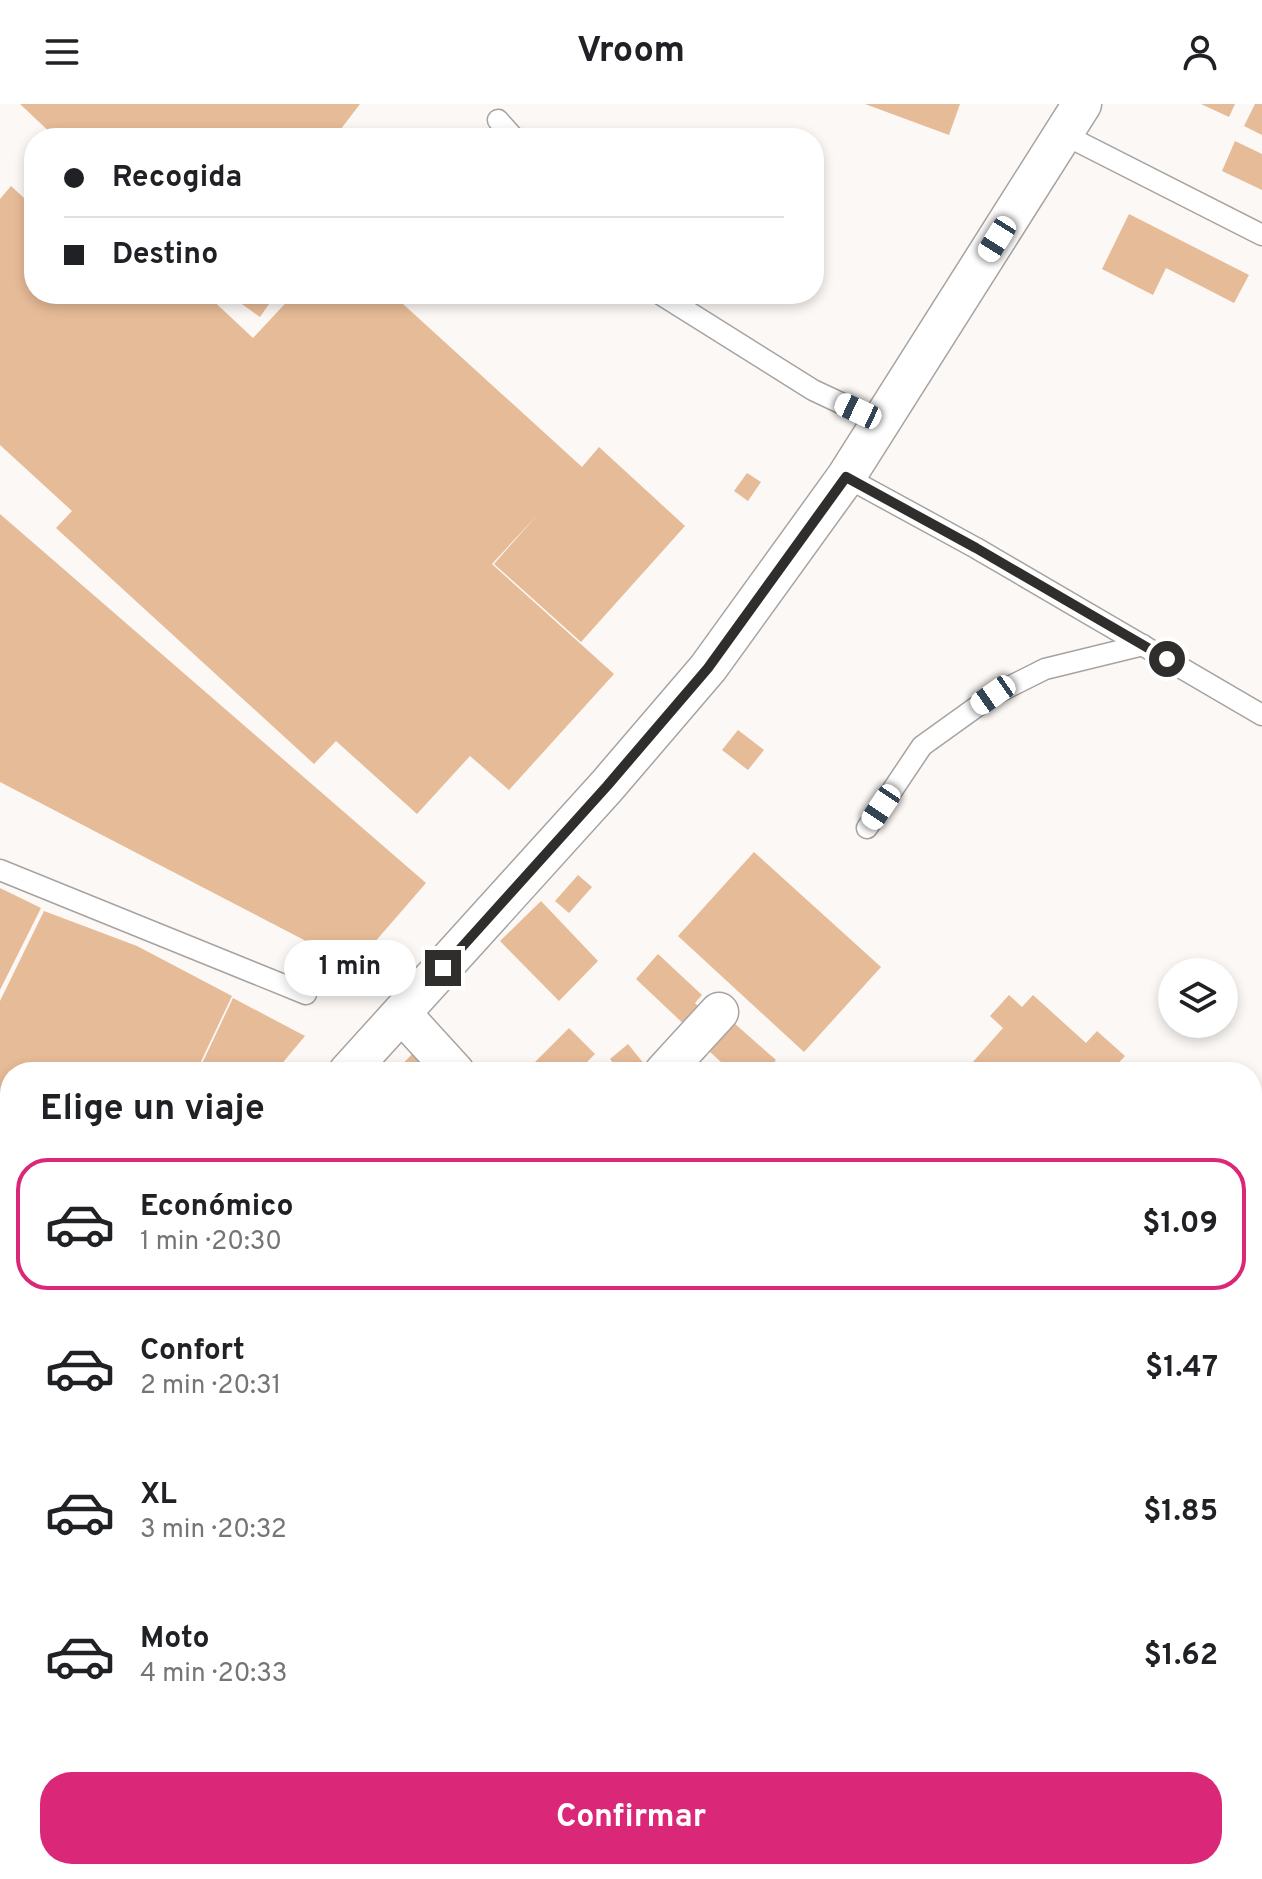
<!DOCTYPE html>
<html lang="es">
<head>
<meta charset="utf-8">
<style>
  body { margin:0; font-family:Overpass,sans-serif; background:#f6f6f6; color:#202124; height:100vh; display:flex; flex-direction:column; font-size:30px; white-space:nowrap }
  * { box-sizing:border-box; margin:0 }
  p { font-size:26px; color:#757577 }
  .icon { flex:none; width:44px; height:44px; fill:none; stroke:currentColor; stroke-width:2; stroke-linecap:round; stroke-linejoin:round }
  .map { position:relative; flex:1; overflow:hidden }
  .details { position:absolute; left:0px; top:958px; width:1262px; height:818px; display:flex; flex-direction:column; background:#fff; border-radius:32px 32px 0 0; box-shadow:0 4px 12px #0003 }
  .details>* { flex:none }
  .guide { position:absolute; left:24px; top:24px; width:800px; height:176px; border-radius:32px; box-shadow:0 4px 12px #0003; display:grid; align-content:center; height:176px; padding:0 40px; background:#fff }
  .buttons { position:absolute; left:1158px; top:854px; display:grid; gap:16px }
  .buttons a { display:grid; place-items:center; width:80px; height:80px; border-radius:50%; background:#fff; box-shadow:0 4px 12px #0003; font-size:40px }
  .end { position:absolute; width:36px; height:36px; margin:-18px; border:10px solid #302e2d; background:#fff; box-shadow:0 0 0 4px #fff }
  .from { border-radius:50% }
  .bubble { position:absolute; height:56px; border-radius:28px; background:#fff; box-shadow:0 4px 12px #0003; font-size:26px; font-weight:700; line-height:56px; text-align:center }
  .car { position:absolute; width:24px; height:48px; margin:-24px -12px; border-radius:10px; box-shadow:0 0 6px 2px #0007; background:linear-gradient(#fff 24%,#345 0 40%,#fff 0 76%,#345 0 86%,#fff 0) }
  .guide b { display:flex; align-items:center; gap:28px; height:76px; font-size:30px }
  .guide b+b { border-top:2px solid #e0e0e0 }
  .guide i { width:20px; height:20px; background:#202124 }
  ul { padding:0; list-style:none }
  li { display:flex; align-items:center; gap:24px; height:132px; margin:0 16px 12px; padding:0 24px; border:4px solid transparent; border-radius:32px }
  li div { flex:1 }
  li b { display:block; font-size:30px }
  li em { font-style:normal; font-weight:700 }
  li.current { border-color:#db2777 }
  li>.icon { width:72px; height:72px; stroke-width:1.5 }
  h2 { padding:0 40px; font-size:36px; line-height:96px }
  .action { display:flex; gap:16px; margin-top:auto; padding:16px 40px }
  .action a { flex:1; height:92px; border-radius:32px; background:#db2777; color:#fff; font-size:32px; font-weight:700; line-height:92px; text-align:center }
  header { display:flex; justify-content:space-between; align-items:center; height:104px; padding:0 40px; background:#fff; font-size:36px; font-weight:700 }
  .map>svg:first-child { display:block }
  .building { fill:#e6bb97 }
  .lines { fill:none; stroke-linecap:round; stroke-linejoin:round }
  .service-casing { stroke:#a7a3a0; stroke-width:23 }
  .minor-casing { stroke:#a7a3a0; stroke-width:41 }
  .service { stroke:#fff; stroke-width:20 }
  .minor { stroke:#fff; stroke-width:38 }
  .route { stroke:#302e2d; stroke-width:10 }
</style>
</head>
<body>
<header><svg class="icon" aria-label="menu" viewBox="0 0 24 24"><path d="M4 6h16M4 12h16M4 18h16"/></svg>Vroom<svg class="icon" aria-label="person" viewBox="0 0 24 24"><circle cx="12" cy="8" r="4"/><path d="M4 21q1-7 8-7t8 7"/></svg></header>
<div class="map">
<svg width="1262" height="1775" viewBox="0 0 1262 1775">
  <rect width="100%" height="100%" fill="#fcf8f5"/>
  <g class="building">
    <path d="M20,0H360L334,34H56Z"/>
    <path d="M865,0H960L949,31Z"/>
    <path d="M1201,0H1235L1229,13Z"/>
    <path d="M1255,0H1262V31L1244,22Z"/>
    <path d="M1235,37L1262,50V86L1222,67Z"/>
    <path d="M11,82L34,103V190H206L253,234L294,190H392L582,363L599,343L685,422L581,538L494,460L538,410L492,460L614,570L509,686L470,652L417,710L336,637L314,660L56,424L72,407L0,341V95Z"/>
    <path d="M1129,110L1249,171L1234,199L1166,164L1153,191L1102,165Z"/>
    <path d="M228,190H276L260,213Z"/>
    <path d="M747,369L761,378L748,397L734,387Z"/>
    <path d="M0,410L426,779L354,862L0,678Z"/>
    <path d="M738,626L764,646L748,666L722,646Z"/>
    <path d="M754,748L881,863L804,948L678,832Z"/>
    <path d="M578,771L592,783L569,809L555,797Z"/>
    <path d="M0,784L41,804L0,886Z"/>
    <path d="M541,797L598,857L559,897L500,837Z"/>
    <path d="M44,807L137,842L232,892L196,968H10V1040L0,1035V897Z"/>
    <path d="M658,850L702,891L695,899L704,908L689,925L636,875Z"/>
    <path d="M1009,891L1022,903L1033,891L1086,939L1097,927L1125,952L1114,964L1119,968H964L1003,924L990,912Z"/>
    <path d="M233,894L305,932L275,968H198Z"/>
    <path d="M734,919L776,956L765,968H732L710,948Z"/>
    <path d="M569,924L595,950L577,968H525Z"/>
    <path d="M628,940L649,966L646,968H620L610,955Z"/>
    <path d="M415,947L436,968H395Z"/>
    <path d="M1252,1088L1262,1097L1252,1108Z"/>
    <path d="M1252,1108L1262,1118V1133L1252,1144Z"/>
    <path d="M0,1169L10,1174V1201L0,1219Z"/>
    <path d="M10,1215V1249L0,1244V1236Z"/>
    <path d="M1262,1590V1607L1254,1595Z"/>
    <rect x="0" y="1610" width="10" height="62"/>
    <path d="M1255,1612L1262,1620V1665L1252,1674V1615Z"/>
    <path d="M1262,1687V1709L1252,1695Z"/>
    <path d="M1262,1715V1734L1257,1737L1252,1729V1722Z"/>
    <path d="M734,1766H790L791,1775H735Z"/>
    <path d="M860,1766H900L883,1775H865Z"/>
    <path d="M995,1766H1031L1037,1775H998L993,1767Z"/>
    <path d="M1112,1766H1181L1188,1775H1104L1103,1773Z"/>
    <path d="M283,1770V1775H255L254,1771Z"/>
  </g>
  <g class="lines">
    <g class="service-casing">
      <g id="service">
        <path d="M498,16L514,34"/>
        <path d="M1063,30L1262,131"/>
        <path d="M660,190L813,286L881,318"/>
        <path d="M846,373L976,444L1262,611"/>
        <path d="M867,724L922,642L993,591L1045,565L1143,541"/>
        <path d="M0,766L306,890"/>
      </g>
    </g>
    <g class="minor-casing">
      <g id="minor">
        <path d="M402,910L455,968"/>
        <path d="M348,968L607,682L708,564L846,373L1082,0"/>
        <path d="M664,968L719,908"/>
        <path d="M0,1351L10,1337"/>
        <path d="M0,1417H10"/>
        <path d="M1252,1574L1262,1563"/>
        <path d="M0,1726H10"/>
        <path d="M418,1775L419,1766"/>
        <path d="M1078,1775L1086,1766"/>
      </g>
    </g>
    <use href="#service" class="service"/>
    <use href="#minor" class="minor"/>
  </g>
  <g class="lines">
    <path class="route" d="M443,864L607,682L708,564L846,373L976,444L1167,555"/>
  </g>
</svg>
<div class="buttons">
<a><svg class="icon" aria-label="layers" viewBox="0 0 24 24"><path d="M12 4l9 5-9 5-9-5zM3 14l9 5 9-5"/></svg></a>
</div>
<i class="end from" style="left:1167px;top:555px"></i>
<i class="end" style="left:443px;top:864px"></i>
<div class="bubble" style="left:284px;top:836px;width:132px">1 min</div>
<i class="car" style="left:997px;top:135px;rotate:212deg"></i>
<i class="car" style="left:858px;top:307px;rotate:295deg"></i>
<i class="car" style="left:993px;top:591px;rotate:235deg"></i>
<i class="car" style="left:881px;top:703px;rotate:214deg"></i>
<div class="guide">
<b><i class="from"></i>Recogida</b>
<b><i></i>Destino</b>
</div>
<section class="details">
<h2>Elige un viaje</h2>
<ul>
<li class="current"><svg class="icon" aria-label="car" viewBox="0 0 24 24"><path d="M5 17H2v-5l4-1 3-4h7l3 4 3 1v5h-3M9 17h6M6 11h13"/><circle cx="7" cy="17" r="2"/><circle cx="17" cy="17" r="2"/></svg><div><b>Económico</b><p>1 min · 20:30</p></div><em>$1.09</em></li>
<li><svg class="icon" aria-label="car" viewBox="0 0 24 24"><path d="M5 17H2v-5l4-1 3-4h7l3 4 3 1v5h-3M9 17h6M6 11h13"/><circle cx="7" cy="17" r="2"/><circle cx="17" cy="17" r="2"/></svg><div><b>Confort</b><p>2 min · 20:31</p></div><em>$1.47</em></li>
<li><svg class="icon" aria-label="car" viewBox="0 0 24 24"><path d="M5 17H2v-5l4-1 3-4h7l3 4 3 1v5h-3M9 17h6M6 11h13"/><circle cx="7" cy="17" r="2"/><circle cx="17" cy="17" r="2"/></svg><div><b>XL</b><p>3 min · 20:32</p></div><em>$1.85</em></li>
<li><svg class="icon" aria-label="car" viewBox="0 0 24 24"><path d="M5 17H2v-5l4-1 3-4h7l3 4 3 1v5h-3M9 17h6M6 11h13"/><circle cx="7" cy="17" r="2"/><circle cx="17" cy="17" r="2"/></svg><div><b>Moto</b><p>4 min · 20:33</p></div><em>$1.62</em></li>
</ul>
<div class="action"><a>Confirmar</a></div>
</section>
</div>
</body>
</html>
